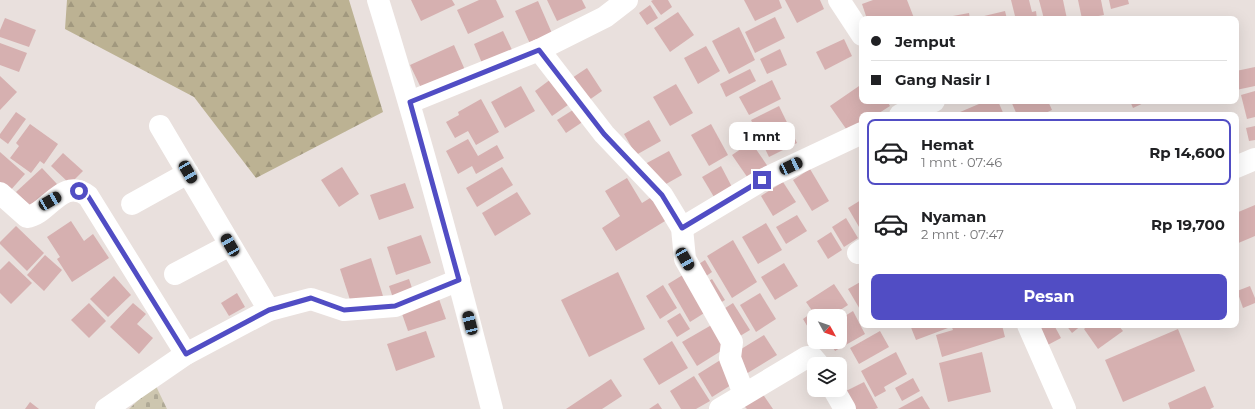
<!DOCTYPE html>
<html lang="id">
<head>
<meta charset="utf-8">
<style>
  body { margin:0; font-family:Montserrat,sans-serif; background:#f6f6f6; color:#202124; height:100vh; display:flex; flex-direction:column; font-size:15px; white-space:nowrap }
  * { box-sizing:border-box; margin:0 }
  p { font-size:13px; color:#757577 }
  .icon { flex:none; width:22px; height:22px; fill:none; stroke:currentColor; stroke-width:2; stroke-linecap:round; stroke-linejoin:round }
  .map { position:relative; flex:1; overflow:hidden }
  .sheet { position:absolute; left:859px; top:112px; width:380px; height:216px; display:flex; flex-direction:column; background:#fff; border-radius:8px; box-shadow:0 4px 16px #0002 }
  .sheet>* { flex:none }
  .hud { position:absolute; left:859px; top:16px; width:380px; height:88px; border-radius:8px; box-shadow:0 4px 16px #0002; display:grid; align-content:center; height:88px; padding:0 12px; background:#fff }
  .needle { width:26px; rotate:130deg }
  .controls { position:absolute; left:807px; top:309px; display:grid; gap:8px }
  .controls a { display:grid; place-items:center; width:40px; height:40px; border-radius:8px; background:#fff; box-shadow:0 4px 16px #0002; font-size:20px }
  .end { position:absolute; width:18px; height:18px; margin:-9px; border:5px solid #514dc4; background:#fff; box-shadow:0 0 0 2px #fff }
  .from { border-radius:50% }
  .bubble { position:absolute; height:28px; border-radius:8px; background:#fff; box-shadow:0 4px 16px #0002; font-size:13px; font-weight:700; line-height:28px; text-align:center }
  .car { position:absolute; width:12px; height:24px; margin:-12px -6px; border-radius:5px; box-shadow:0 0 3px 1px #0007; background:linear-gradient(#222 24%,#8ab4d8 0 40%,#222 0 76%,#8ab4d8 0 86%,#222 0) }
  .hud b { display:flex; align-items:center; gap:14px; height:38px; font-size:15px }
  .hud b+b { border-top:1px solid #e0e0e0 }
  .hud i { width:10px; height:10px; background:#202124 }
  ul { padding:7px 0 0; list-style:none }
  li { display:flex; align-items:center; gap:12px; height:66px; margin:0 8px 6px; padding:0 4px; border:2px solid transparent; border-radius:8px }
  li div { flex:1 }
  li b { display:block; font-size:15px }
  li em { font-style:normal; font-weight:700 }
  li.on { border-color:#514dc4 }
  li>.icon { width:36px; height:36px; stroke-width:1.5 }
  .button { display:flex; gap:8px; margin-top:auto; padding:8px 12px }
  .button a { flex:1; height:46px; border-radius:8px; background:#514dc4; color:#fff; font-size:16px; font-weight:700; line-height:46px; text-align:center }
  .map>svg:first-child { display:block }
  .forest { fill:url(#forest-firs) }
  .cemetery { fill:url(#cemetery-stones) }
  .building { fill:#d6b0b0 }
  .lines { fill:none; stroke-linecap:round; stroke-linejoin:round }
  .minor { stroke:#fff; stroke-width:22 }
  .route { stroke:#514dc4; stroke-width:5 }
</style>
</head>
<body>
<div class="map">
<svg width="1255" height="409" viewBox="0 0 1255 409">
  <defs>
    <pattern id="forest-firs" width="22" height="20" patternUnits="userSpaceOnUse"><rect width="22" height="20" fill="#bcb293"/><path d="M5 1l3.5 6h-7zM16 11l3.5 6h-7z" fill="#a1987e"/></pattern>
    <pattern id="cemetery-stones" width="16" height="16" patternUnits="userSpaceOnUse"><rect width="16" height="16" fill="#cdc6af"/><path d="M2 7V4a2 2 0 0 1 4 0v3zM10 15v-3a2 2 0 0 1 4 0v3z" fill="#afa996"/></pattern>
  </defs>
  <rect width="100%" height="100%" fill="#e9e0dd"/>
  <path class="forest" d="M67,0H349L383,112L256,178L194,97L65,29Z"/>
  <path class="cemetery" d="M155,384L167,409H129Z"/>
  <g class="building">
    <path d="M411,0H452L455,5L421,21Z"/>
    <path d="M479,0H496L504,17L468,34L457,10Z"/>
    <path d="M547,0H582L586,8L557,21Z"/>
    <path d="M653,0H668L672,7L661,15L651,1Z"/>
    <path d="M744,0H779L782,8L755,21Z"/>
    <path d="M785,0H820L824,9L797,23Z"/>
    <path d="M873,0H907L914,18L867,19L862,4Z"/>
    <path d="M1011,0H1029L1032,12L1036,11L1037,19H1010V18L1015,16Z"/>
    <path d="M1039,0H1063L1067,19H1044Z"/>
    <path d="M1078,0H1101L1104,15L1082,19Z"/>
    <path d="M1109,0H1128L1129,4L1111,9Z"/>
    <path d="M538,1L554,38L532,48L515,11Z"/>
    <path d="M650,5L658,18L647,25L639,13Z"/>
    <path d="M1005,11L1007,19H980V17Z"/>
    <path d="M678,12L694,35L670,52L654,28Z"/>
    <path d="M969,13L970,19H942V18Z"/>
    <path d="M775,17L785,38L755,53L745,32Z"/>
    <path d="M5,18L36,30L29,47L0,37V30Z"/>
    <path d="M739,27L755,60L729,74L712,41Z"/>
    <path d="M503,31L514,54L484,68L474,44Z"/>
    <path d="M844,39L852,56L825,70L816,52Z"/>
    <path d="M0,43L27,53L19,72L0,65Z"/>
    <path d="M454,45L465,70L422,90L410,65Z"/>
    <path d="M706,46L720,71L698,84L684,58Z"/>
    <path d="M780,49L787,65L767,74L760,59Z"/>
    <path d="M1255,67V86L1236,90V71Z"/>
    <path d="M587,68L602,91L582,105L566,82Z"/>
    <path d="M750,69L756,81L726,97L720,84Z"/>
    <path d="M0,76L17,92L0,110Z"/>
    <path d="M551,79L568,105L552,116L535,91Z"/>
    <path d="M772,80L781,99L749,115L739,97Z"/>
    <path d="M676,84L693,113L670,126L653,97Z"/>
    <path d="M862,84V101H887L890,106L876,115H862V125L849,133L830,106Z"/>
    <path d="M521,86L535,111L505,128L491,102Z"/>
    <path d="M1255,91V117L1247,119L1241,95Z"/>
    <path d="M481,99L499,132L476,145L468,131L455,138L446,122L459,115L458,112Z"/>
    <path d="M986,101H998L1004,115H953Z"/>
    <path d="M1011,101H1048L1052,110L1041,115H1017Z"/>
    <path d="M1130,101H1148L1133,108Z"/>
    <path d="M779,106L797,143L769,157L751,120Z"/>
    <path d="M576,108L584,121L566,133L557,120Z"/>
    <path d="M16,112L26,119L8,144L0,138V134Z"/>
    <path d="M649,120L661,141L636,155L624,134Z"/>
    <path d="M30,124L58,144L44,164L40,161L31,173L10,158L19,146L16,143Z"/>
    <path d="M711,124L728,155L709,166L691,135Z"/>
    <path d="M1255,126V140L1249,141L1246,128Z"/>
    <path d="M468,139L478,156L497,145L504,158L476,174L472,166L458,174L446,151Z"/>
    <path d="M751,142L771,171L752,184L732,155Z"/>
    <path d="M669,151L682,175L659,188L645,164Z"/>
    <path d="M0,152L25,174L9,192L0,184Z"/>
    <path d="M63,153L83,171L70,184L51,166Z"/>
    <path d="M721,166L732,187L714,197L702,177Z"/>
    <path d="M342,167L359,194L339,207L321,180Z"/>
    <path d="M502,167L513,185L477,207L466,188Z"/>
    <path d="M42,168L57,184L31,207L16,192Z"/>
    <path d="M810,169L829,201L812,211L793,180Z"/>
    <path d="M627,178L642,203L655,195L670,218L616,251L602,228L620,216L605,191Z"/>
    <path d="M783,182L796,202L773,216L761,196Z"/>
    <path d="M405,183L414,208L379,220L370,195Z"/>
    <path d="M517,192L531,214L495,236L482,213Z"/>
    <path d="M861,200L862,201V232L848,208Z"/>
    <path d="M1255,205V236L1236,244V213Z"/>
    <path d="M797,215L807,231L786,244L776,227Z"/>
    <path d="M846,218L858,238L844,247L832,227Z"/>
    <path d="M71,221L84,241L93,234L109,258L72,282L57,259L60,257L47,237Z"/>
    <path d="M766,223L782,250L758,264L742,237Z"/>
    <path d="M16,226L44,253L27,271L0,244V242Z"/>
    <path d="M831,232L842,250L828,259L817,241Z"/>
    <path d="M421,235L431,263L396,275L387,247Z"/>
    <path d="M733,240L757,282L732,298L707,256Z"/>
    <path d="M45,255L62,270L44,291L27,275Z"/>
    <path d="M371,258L383,296L352,306L340,269Z"/>
    <path d="M705,260L712,272L702,279L694,267Z"/>
    <path d="M9,261L32,283L11,304L0,293V270Z"/>
    <path d="M784,263L798,286L775,300L761,277Z"/>
    <path d="M618,272L645,329L589,357L561,300Z"/>
    <path d="M686,273L709,310L690,322L668,284Z"/>
    <path d="M114,276L131,295L108,317L90,299Z"/>
    <path d="M409,279L414,294L394,301L389,286Z"/>
    <path d="M712,279L725,300L715,306L702,285Z"/>
    <path d="M862,281V310L861,311L848,289Z"/>
    <path d="M834,284L848,305L831,316H814V333L812,334L803,319L813,312L806,302Z"/>
    <path d="M663,285L677,308L660,319L646,296Z"/>
    <path d="M1250,286L1255,298V303L1243,308L1237,291Z"/>
    <path d="M237,293L245,307L229,316L221,303Z"/>
    <path d="M760,293L776,319L756,332L740,305Z"/>
    <path d="M439,299L446,319L408,331L401,311Z"/>
    <path d="M89,303L106,321L89,338L71,320Z"/>
    <path d="M133,303L146,314L137,324L153,338L139,354L110,327Z"/>
    <path d="M733,303L750,330L735,339L719,312Z"/>
    <path d="M853,311L865,334L835,351L830,342H840V319Z"/>
    <path d="M680,313L690,329L677,337L667,321Z"/>
    <path d="M715,323L729,346L697,366L682,342Z"/>
    <path d="M910,325H947L948,328L916,340Z"/>
    <path d="M951,325H985V327L1002,325L1005,337L942,357L936,335L953,330Z"/>
    <path d="M1047,325H1054L1061,338L1042,348L1034,332Z"/>
    <path d="M1066,325H1082L1072,333Z"/>
    <path d="M1089,325H1118L1123,331L1098,349L1084,329Z"/>
    <path d="M1178,329L1195,371L1123,402L1105,360Z"/>
    <path d="M426,331L435,357L396,371L387,344Z"/>
    <path d="M880,331L889,347L859,364L850,348Z"/>
    <path d="M764,335L777,355L746,374L733,354Z"/>
    <path d="M672,341L688,368L659,385L643,359Z"/>
    <path d="M896,352L907,374L884,387L886,391L875,397L861,371Z"/>
    <path d="M982,352L991,392L948,402L939,363Z"/>
    <path d="M722,359L736,382L712,397L698,374Z"/>
    <path d="M694,376L710,401L696,409H681L670,391Z"/>
    <path d="M913,378L920,391L902,401L895,388Z"/>
    <path d="M611,379L622,396L602,409H566Z"/>
    <path d="M864,382L878,408L875,409H856L846,391Z"/>
    <path d="M1205,386L1214,407L1210,409H1170L1168,403Z"/>
    <path d="M762,393L773,409H747L744,406Z"/>
    <path d="M922,396L930,409H898Z"/>
    <path d="M30,402L39,409H25Z"/>
    <path d="M658,403L662,409H649Z"/>
  </g>
  <g class="lines">
    <g class="minor">
      <path d="M378,0C420,135 457,272 492,409"/>
      <path d="M839,0L862,35"/>
      <path d="M539,50L604,134L662,195L682,228L685,259L732,342L730,358L744,394"/>
      <path d="M410,102L539,50L605,17L627,0"/>
      <path d="M900,115L934,101"/>
      <path d="M160,126L269,310"/>
      <path d="M1236,167L1255,159"/>
      <path d="M0,193L27,217C48,215 62,176 88,196L186,354"/>
      <path d="M132,204L188,173"/>
      <path d="M682,228L762,180L862,133"/>
      <path d="M858,253L862,250"/>
      <path d="M175,274L230,245"/>
      <path d="M1028,325L1065,409"/>
      <path d="M834,390L845,409"/>
      <path d="M106,409L186,354L269,310L311,299L344,310L395,306L459,280"/>
      <path d="M720,409L807,357H812L818,364"/>
    </g>
  </g>
  <g class="lines">
    <path class="route" d="M79,191L88,196L186,354L269,310L311,298L344,310L395,306L459,280L410,102L539,50L604,134L662,195L682,228L762,180"/>
  </g>
</svg>
<div class="controls">
<a><svg class="needle" viewBox="-14 -14 28 28"><path d="M0-13l5 13h-10z" fill="#e53935"/><path d="M0 13l5-13h-10z" fill="#757577"/></svg></a>
<a><svg class="icon" aria-label="layers" viewBox="0 0 24 24"><path d="M12 4l9 5-9 5-9-5zM3 14l9 5 9-5"/></svg></a>
</div>
<i class="end from" style="left:79px;top:191px"></i>
<i class="end" style="left:762px;top:180px"></i>
<div class="bubble" style="left:729px;top:122px;width:66px">1 mnt</div>
<i class="car" style="left:791px;top:166px;rotate:65deg"></i>
<i class="car" style="left:188px;top:172px;rotate:150deg"></i>
<i class="car" style="left:50px;top:201px;rotate:60deg"></i>
<i class="car" style="left:230px;top:245px;rotate:330deg"></i>
<i class="car" style="left:685px;top:259px;rotate:150deg"></i>
<i class="car" style="left:470px;top:323px;rotate:346deg"></i>
<div class="hud">
<b><i class="from"></i>Jemput</b>
<b><i></i>Gang Nasir I</b>
</div>
<section class="sheet">
<ul>
<li class="on"><svg class="icon" aria-label="car" viewBox="0 0 24 24"><path d="M5 17H2v-5l4-1 3-4h7l3 4 3 1v5h-3M9 17h6M6 11h13"/><circle cx="7" cy="17" r="2"/><circle cx="17" cy="17" r="2"/></svg><div><b>Hemat</b><p>1 mnt · 07:46</p></div><em>Rp 14,600</em></li>
<li><svg class="icon" aria-label="car" viewBox="0 0 24 24"><path d="M5 17H2v-5l4-1 3-4h7l3 4 3 1v5h-3M9 17h6M6 11h13"/><circle cx="7" cy="17" r="2"/><circle cx="17" cy="17" r="2"/></svg><div><b>Nyaman</b><p>2 mnt · 07:47</p></div><em>Rp 19,700</em></li>
</ul>
<div class="button"><a>Pesan</a></div>
</section>
</div>
</body>
</html>
